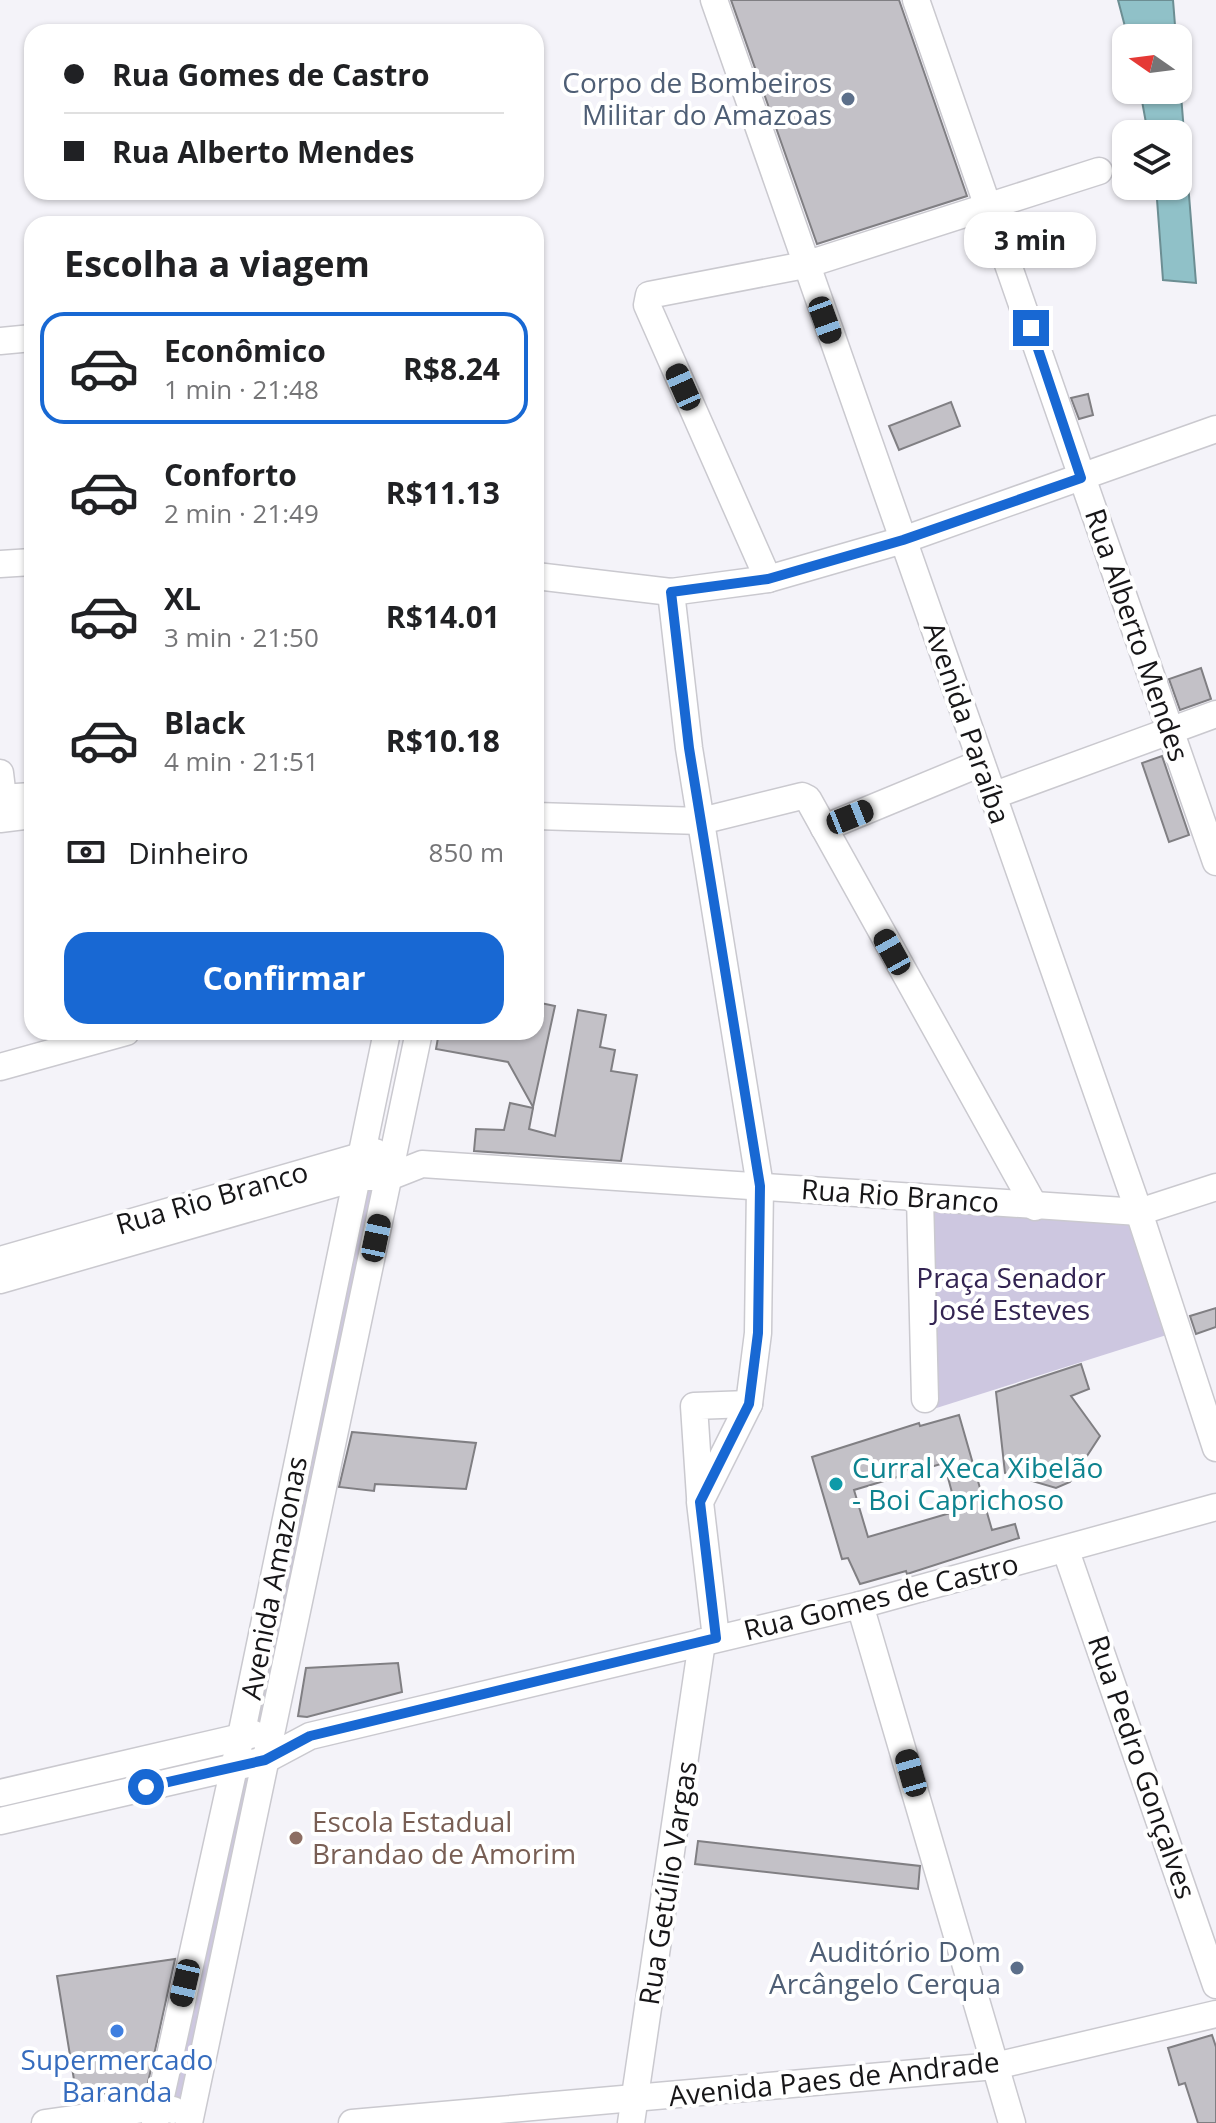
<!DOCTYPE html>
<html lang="pt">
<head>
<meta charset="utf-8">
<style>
  body { margin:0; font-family:"Open Sans",sans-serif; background:#f2f2f2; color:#202124; height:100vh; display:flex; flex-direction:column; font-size:30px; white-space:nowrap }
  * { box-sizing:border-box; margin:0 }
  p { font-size:26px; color:#757577 }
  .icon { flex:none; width:44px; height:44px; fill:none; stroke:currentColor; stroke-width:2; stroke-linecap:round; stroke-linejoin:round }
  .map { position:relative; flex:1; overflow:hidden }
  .panel { position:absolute; left:24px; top:216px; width:520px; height:824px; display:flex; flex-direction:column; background:#fff; border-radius:24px; box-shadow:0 2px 6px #0004 }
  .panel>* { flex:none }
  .hud { position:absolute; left:24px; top:24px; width:520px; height:176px; border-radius:24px; box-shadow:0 2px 6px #0004; display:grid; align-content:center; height:176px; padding:0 40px; background:#fff }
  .needle { width:52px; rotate:284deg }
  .fabs { position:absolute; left:1112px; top:24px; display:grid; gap:16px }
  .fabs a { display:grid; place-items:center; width:80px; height:80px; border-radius:16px; background:#fff; box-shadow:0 2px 6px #0004; font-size:40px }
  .end { position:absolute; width:36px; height:36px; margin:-18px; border:10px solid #1868d3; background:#fff; box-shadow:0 0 0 4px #fff }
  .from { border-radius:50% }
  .bubble { position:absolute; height:56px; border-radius:24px; background:#fff; box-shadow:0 2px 6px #0004; font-size:26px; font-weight:700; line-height:56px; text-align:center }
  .car { position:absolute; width:24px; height:48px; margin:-24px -12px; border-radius:10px; box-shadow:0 0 6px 2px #0007; background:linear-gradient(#222 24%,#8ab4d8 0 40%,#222 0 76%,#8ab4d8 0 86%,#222 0) }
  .hud b { display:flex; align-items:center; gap:28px; height:76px; font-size:30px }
  .hud b+b { border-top:2px solid #e0e0e0 }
  .hud i { width:20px; height:20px; background:#202124 }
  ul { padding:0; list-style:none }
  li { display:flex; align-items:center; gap:24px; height:112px; margin:0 16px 12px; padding:0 24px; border:4px solid transparent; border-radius:24px }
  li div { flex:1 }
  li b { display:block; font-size:30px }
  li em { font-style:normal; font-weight:700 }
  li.on { border-color:#1868d3 }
  li>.icon { width:72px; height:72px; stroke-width:1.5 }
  h2 { padding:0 40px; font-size:36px; line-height:96px }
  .pay { display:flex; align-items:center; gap:20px; height:88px; padding:0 40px; font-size:30px }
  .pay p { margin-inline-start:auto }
  .action { display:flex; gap:16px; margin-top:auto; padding:16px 40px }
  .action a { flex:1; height:92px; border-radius:24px; background:#1868d3; color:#fff; font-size:32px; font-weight:700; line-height:92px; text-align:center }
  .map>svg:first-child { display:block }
  .green { fill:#cdc7e0 }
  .water { fill:#90c1c8; stroke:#6c8e93; stroke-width:2 }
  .building { fill:#c3c1c7; stroke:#807f83; stroke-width:2; fill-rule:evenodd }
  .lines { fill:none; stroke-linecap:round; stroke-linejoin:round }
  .minor-casing { stroke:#cac9cf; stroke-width:29 }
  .minor { stroke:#fff; stroke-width:26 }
  .route { stroke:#1868d3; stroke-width:10 }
  .service-dot { fill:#5c6f8a; stroke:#fff; stroke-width:3 }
  .culture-dot { fill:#0f9aa8; stroke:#fff; stroke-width:3 }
  .education-dot { fill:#8d6e63; stroke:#fff; stroke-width:3 }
  .shop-dot { fill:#3f7fe0; stroke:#fff; stroke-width:3 }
  .labels { text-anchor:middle; stroke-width:8; stroke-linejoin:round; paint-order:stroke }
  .service-label { font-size:28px; fill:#4e5e75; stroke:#fff; text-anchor:end }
  .street-label { font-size:28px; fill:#171618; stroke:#fff }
  .park-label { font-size:28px; fill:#332452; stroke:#fff }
  .culture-label { font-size:28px; fill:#0d838f; stroke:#fff; text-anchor:start }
  .education-label { font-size:28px; fill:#785e54; stroke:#fff; text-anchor:start }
  .shop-label { font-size:28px; fill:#366cbe; stroke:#fff }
</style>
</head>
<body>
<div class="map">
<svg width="1216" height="2123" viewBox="0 0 1216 2123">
  <rect width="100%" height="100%" fill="#f4f3f9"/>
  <g class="green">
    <path d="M364,1186L380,1187L264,1725L250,1722Z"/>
    <path d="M920,1203L1136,1212L1176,1332L927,1411Z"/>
    <path d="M240,1775L254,1778L186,2102L172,2101Z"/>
  </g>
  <g class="water">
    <path d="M1118,0H1173L1176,38H1128Z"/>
    <path d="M1178,57L1196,283L1163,280L1156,186H1178V134H1148L1140,90H1178Z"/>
  </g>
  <g class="building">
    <path d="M731,0H899L967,196L817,244Z"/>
    <path d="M1088,394L1093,415L1079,419L1071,398Z"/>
    <path d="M951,402L960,426L899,450L889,426Z"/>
    <path d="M1201,668L1211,699L1180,710L1169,679Z"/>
    <path d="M1162,756L1189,835L1169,842L1142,763Z"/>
    <path d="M536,1002L555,1006L533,1107L508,1062L436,1049L439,1032H536Z"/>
    <path d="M578,1010L606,1015L600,1047L615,1050L611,1071L637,1075L621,1161L474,1151L476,1129L504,1130L510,1103L533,1108L529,1129L555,1136Z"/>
    <path d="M1216,1308V1327L1196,1334L1190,1316Z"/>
    <path d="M1081,1364L1089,1389L1071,1396L1100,1436L1070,1482L1056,1488L1005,1473L996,1392Z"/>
    <path d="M959,1415L992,1530L1015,1524L1019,1538L907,1574L906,1571L860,1584L848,1558L842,1559L812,1457L919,1423L920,1426ZM944,1463L957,1511L868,1537L854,1490Z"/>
    <path d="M352,1432L476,1443L466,1489L375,1484L374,1491L339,1487Z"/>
    <path d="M398,1663L402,1692L307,1717L298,1716L306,1668Z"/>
    <path d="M698,1841L920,1866L918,1889L695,1864Z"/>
    <path d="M175,1959L147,2087L77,2098L57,1976Z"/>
    <path d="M1212,2035L1216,2047V2123H1198L1185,2083L1179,2085L1168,2048Z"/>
  </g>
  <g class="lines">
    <g class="minor-casing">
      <g id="minor">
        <path d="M714,0L1139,1212L1216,1448"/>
        <path d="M916,0L1216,862"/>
        <path d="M0,341L32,338"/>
        <path d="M0,564L32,562"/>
        <path d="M536,576L671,592L768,579L903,540L1216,429"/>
        <path d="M768,579L647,305L649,295L805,265L1099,171"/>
        <path d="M671,592L689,748L760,1186L758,1333L749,1404L700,1502L716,1638"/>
        <path d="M0,773L3,798"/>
        <path d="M992,796L1216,714"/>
        <path d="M0,798L32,796"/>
        <path d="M536,816L701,821L802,796L808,799L1035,1207"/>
        <path d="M0,819L32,815"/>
        <path d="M824,828L981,763"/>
        <path d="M0,1067L126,1032"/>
        <path d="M920,1197L925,1399"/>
        <path d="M0,1260L375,1152"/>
        <path d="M0,1280L358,1177H389L422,1164L1139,1212L1216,1187"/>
        <path d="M700,1497L694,1406L749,1404"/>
        <path d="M1066,1551L1216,1985"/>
        <path d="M860,1605L1012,2123"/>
        <path d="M0,1793L254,1734"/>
        <path d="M0,1821L265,1760L310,1736L860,1605L1216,1507"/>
        <path d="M45,2123L157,2107L173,2110"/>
        <path d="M155,2123L241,1736L387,1032"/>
        <path d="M189,2123L419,1032"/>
        <path d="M352,2123L995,2066L1216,2014"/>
        <path d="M631,2123L702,1642"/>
      </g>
    </g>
    <use href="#minor" class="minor"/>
  </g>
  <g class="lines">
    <path class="route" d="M146,1787L265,1760L310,1736L716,1638L700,1502L749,1404L758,1333L760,1186L689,748L671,592L768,579L903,540L1081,478L1031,328"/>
  </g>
  <g class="service-dot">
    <circle cx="848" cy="99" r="8"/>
    <circle cx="1017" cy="1968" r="8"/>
  </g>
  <circle class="culture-dot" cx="836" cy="1484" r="8"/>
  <circle class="education-dot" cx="296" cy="1838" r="8"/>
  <circle class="shop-dot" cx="117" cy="2031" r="8"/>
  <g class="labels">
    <g class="service-label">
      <text x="832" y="93">Corpo de Bombeiros<tspan x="832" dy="32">Militar do Amazoas</tspan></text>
      <text x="1001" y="1962">Auditório Dom<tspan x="1001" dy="32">Arcângelo Cerqua</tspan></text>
    </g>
    <g class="street-label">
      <text transform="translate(1137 635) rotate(71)" y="10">Rua Alberto Mendes</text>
      <text transform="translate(967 723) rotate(71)" y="10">Avenida Paraíba</text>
      <text transform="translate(900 1196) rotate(4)" y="10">Rua Rio Branco</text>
      <text transform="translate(212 1198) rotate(-16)" y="10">Rua Rio Branco</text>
      <text transform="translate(274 1578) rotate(-79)" y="10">Avenida Amazonas</text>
      <text transform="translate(881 1597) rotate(-14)" y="10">Rua Gomes de Castro</text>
      <text transform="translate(1142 1767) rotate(71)" y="10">Rua Pedro Gonçalves</text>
      <text transform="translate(668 1883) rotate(-81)" y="10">Rua Getúlio Vargas</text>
      <text transform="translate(834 2079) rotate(-6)" y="10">Avenida Paes de Andrade</text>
    </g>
    <g class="park-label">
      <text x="1011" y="1288">Praça Senador<tspan x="1011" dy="32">José Esteves</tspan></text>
    </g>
    <g class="culture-label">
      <text x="852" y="1478">Curral Xeca Xibelão<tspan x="852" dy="32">- Boi Caprichoso</tspan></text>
    </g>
    <g class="education-label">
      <text x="312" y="1832">Escola Estadual<tspan x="312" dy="32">Brandao de Amorim</tspan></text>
    </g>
    <g class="shop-label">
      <text x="117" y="2070">Supermercado<tspan x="117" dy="32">Baranda</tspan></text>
    </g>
  </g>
</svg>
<div class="fabs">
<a><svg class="needle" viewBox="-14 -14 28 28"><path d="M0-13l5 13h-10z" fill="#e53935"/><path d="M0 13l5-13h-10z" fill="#757577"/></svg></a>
<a><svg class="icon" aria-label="layers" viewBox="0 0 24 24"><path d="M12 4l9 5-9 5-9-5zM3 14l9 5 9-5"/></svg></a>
</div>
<i class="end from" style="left:146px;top:1787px"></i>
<i class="end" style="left:1031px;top:328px"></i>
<div class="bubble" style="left:964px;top:212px;width:132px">3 min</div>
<i class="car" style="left:825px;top:320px;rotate:160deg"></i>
<i class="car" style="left:683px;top:387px;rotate:336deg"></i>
<i class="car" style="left:850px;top:817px;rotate:68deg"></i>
<i class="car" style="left:892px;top:952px;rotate:331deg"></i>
<i class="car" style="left:376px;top:1238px;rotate:12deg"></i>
<i class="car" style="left:911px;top:1773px;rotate:344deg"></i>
<i class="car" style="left:185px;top:1983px;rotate:193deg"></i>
<div class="hud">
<b><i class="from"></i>Rua Gomes de Castro</b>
<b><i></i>Rua Alberto Mendes</b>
</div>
<section class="panel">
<h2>Escolha a viagem</h2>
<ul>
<li class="on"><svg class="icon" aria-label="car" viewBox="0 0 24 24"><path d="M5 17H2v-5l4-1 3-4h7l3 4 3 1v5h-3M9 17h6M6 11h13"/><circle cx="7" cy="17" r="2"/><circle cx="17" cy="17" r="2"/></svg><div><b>Econômico</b><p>1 min · 21:48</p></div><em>R$8.24</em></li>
<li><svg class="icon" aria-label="car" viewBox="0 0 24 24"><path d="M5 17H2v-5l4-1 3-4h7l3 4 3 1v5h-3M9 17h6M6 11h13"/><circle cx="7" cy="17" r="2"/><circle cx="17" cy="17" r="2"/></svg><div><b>Conforto</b><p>2 min · 21:49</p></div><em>R$11.13</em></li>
<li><svg class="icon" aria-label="car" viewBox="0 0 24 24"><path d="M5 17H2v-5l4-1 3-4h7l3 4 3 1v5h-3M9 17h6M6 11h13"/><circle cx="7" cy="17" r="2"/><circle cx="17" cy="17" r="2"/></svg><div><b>XL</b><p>3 min · 21:50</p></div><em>R$14.01</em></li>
<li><svg class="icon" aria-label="car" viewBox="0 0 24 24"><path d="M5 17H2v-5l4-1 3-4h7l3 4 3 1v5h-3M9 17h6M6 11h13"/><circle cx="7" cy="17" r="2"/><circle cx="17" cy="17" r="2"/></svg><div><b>Black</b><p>4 min · 21:51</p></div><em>R$10.18</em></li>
</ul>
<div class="pay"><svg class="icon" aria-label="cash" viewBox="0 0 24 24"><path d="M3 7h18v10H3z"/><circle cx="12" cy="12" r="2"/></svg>Dinheiro<p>850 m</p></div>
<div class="action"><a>Confirmar</a></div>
</section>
</div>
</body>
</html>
